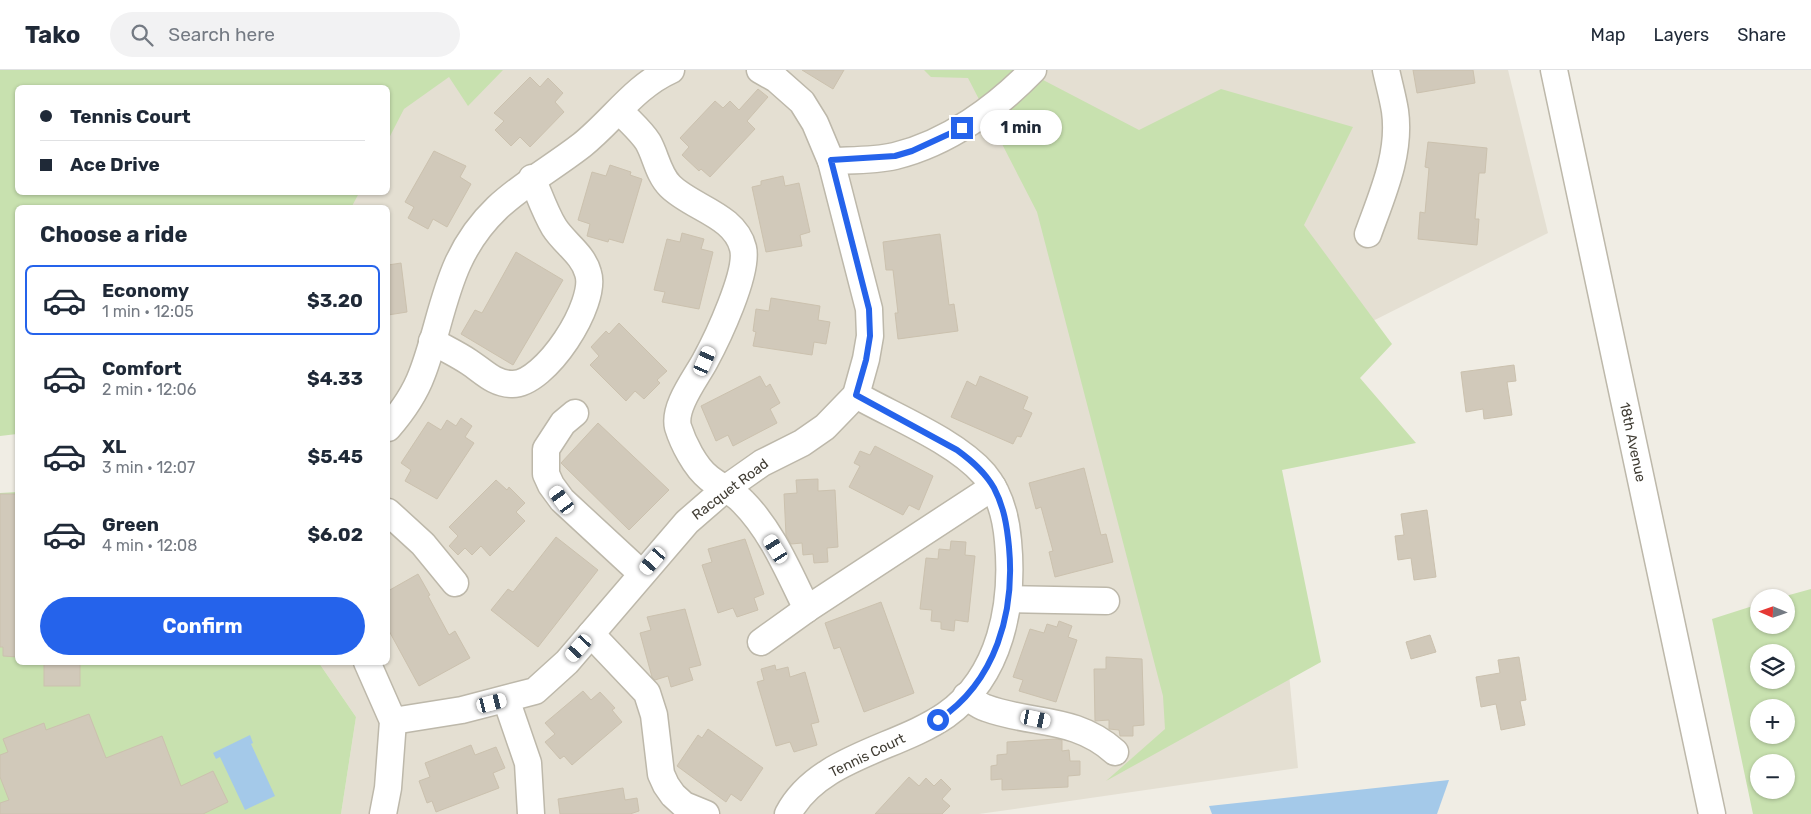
<!DOCTYPE html>
<html lang="en">
<head>
<meta charset="utf-8">
<style>
  body { margin:0; font-family:Rubik,sans-serif; background:#f2f2f3; color:#1f2937; height:100vh; display:flex; flex-direction:column; font-size:19px; white-space:nowrap }
  * { box-sizing:border-box; margin:0 }
  p { font-size:16px; color:#747a83 }
  .icon { flex:none; width:28px; height:28px; fill:none; stroke:currentColor; stroke-width:2; stroke-linecap:round; stroke-linejoin:round }
  .map { position:relative; flex:1; overflow:hidden }
  .panel { position:absolute; left:15px; top:135px; width:375px; height:460px; display:flex; flex-direction:column; background:#fff; border-radius:8px; box-shadow:0 1px 4px #0004 }
  .panel>* { flex:none }
  .banner { position:absolute; left:15px; top:15px; width:375px; height:110px; border-radius:8px; box-shadow:0 1px 4px #0004; display:grid; align-content:center; height:110px; padding:0 25px; background:#fff }
  .needle { width:32px; rotate:272deg }
  .controls { position:absolute; left:1750px; top:519px; display:grid; gap:10px }
  .controls a { display:grid; place-items:center; width:45px; height:45px; border-radius:50%; background:#fff; box-shadow:0 1px 4px #0004; font-size:25px }
  .end { position:absolute; width:22px; height:22px; margin:-11px; border:6px solid #2563eb; background:#fff; box-shadow:0 0 0 2px #fff }
  .from { border-radius:50% }
  .bubble { position:absolute; height:35px; border-radius:18px; background:#fff; box-shadow:0 1px 4px #0004; font-size:16px; font-weight:700; line-height:35px; text-align:center }
  .car { position:absolute; width:15px; height:30px; margin:-15px -8px; border-radius:6px; box-shadow:0 0 4px 1px #0007; background:linear-gradient(#fff 24%,#345 0 40%,#fff 0 76%,#345 0 86%,#fff 0) }
  .banner b { display:flex; align-items:center; gap:18px; height:48px; font-size:19px }
  .banner b+b { border-top:1px solid #e0e1e3 }
  .banner i { width:12px; height:12px; background:#1f2937 }
  ul { padding:0; list-style:none }
  li { display:flex; align-items:center; gap:15px; height:70px; margin:0 10px 8px; padding:0 15px; border:2px solid transparent; border-radius:8px }
  li div { flex:1 }
  li b { display:block; font-size:19px }
  li em { font-style:normal; font-weight:700 }
  li.active { border-color:#2563eb }
  li>.icon { width:45px; height:45px; stroke-width:1.5 }
  h2 { padding:0 25px; font-size:22px; line-height:60px }
  .button { display:flex; gap:10px; margin-top:auto; padding:10px 25px }
  .button a { flex:1; height:58px; border-radius:30px; background:#2563eb; color:#fff; font-size:20px; font-weight:700; line-height:58px; text-align:center }
  header { display:flex; align-items:center; gap:30px; box-sizing:border-box; height:70px; padding:0 25px; background:#fff; border-bottom:1px solid #e0e1e3 }
  header strong { font-size:24px }
  nav { display:flex; gap:28px; margin-inline-start:auto; font-size:18px }
  .search { width:350px; height:45px; background:#f2f2f3; display:flex; align-items:center; gap:12px; box-sizing:border-box; padding:0 18px; border-radius:28px; color:#747a83; font-size:19px }
  .map>svg:first-child { display:block }
  .residential { fill:#e4dfd2 }
  .green { fill:#c8e1af; fill-rule:evenodd }
  .water { fill:#a4c9e9 }
  .building { fill:#d1c9ba; stroke:#cbc1ae }
  .lines { fill:none; stroke-linecap:round; stroke-linejoin:round }
  .minor-casing { stroke:#bdb8aa; stroke-width:29 }
  .minor { stroke:#fff; stroke-width:26 }
  .route { stroke:#2563eb; stroke-width:6 }
  .labels { text-anchor:middle; stroke-width:4; stroke-linejoin:round; paint-order:stroke }
  .street-label { font-size:14px; fill:#413d34; stroke:#fff }
</style>
</head>
<body>
<header>
<strong>Tako</strong>
<div class="search"><svg class="icon" aria-label="search" viewBox="0 0 24 24"><circle cx="10" cy="10" r="6"/><path d="M15 15l6 6"/></svg>Search here</div>
<nav><a>Map</a><a>Layers</a><a>Share</a></nav>
</header>
<div class="map">
<svg width="1811" height="744" viewBox="0 0 1811 744">
  <rect width="100%" height="100%" fill="#f0ede4"/>
  <path class="residential" d="M338,0H1508L1548,163L1321,277L1263,331L1298,698L979,744H341L356,647L319,593L388,592V138H309L312,123L388,122V18Z"/>
  <g class="green">
    <path d="M0,0H503L468,36L449,7L404,39L388,70V18H18V122L359,123L351,138H18L17,364L0,366Z"/>
    <path d="M924,0H1024L1139,60L1221,19L1353,57L1304,155L1392,274L1360,308L1416,373L1282,400L1321,592L1106,711L1165,659L1163,626L1037,142L968,8L931,7Z"/>
    <path d="M17,422L18,592L319,593L356,647L341,744H0V423Z"/>
    <path d="M1811,519V744H1753L1712,549L1759,534V555H1786V528L1782,527ZM1786,582V610H1759V582ZM1759,638H1786V665H1759ZM1786,692V720H1759V692Z"/>
  </g>
  <g class="water">
    <path d="M250,665L253,673L251,674L275,726L245,740L220,687L216,689L213,683Z"/>
    <path d="M1449,710L1437,744H1212L1209,736Z"/>
  </g>
  <g class="building">
    <path d="M802,0H844L833,19Z"/>
    <path d="M1413,0H1473L1475,13L1417,23Z"/>
    <path d="M530,7L540,17L548,8L563,23L555,32L564,42L530,77L520,67L511,76L495,60L504,51L494,43Z"/>
    <path d="M758,19L768,27L747,51L755,59L710,107L701,99L699,101L682,85L689,77L680,68L715,31L723,38L730,31L739,40Z"/>
    <path d="M1428,72L1487,78L1485,103H1479L1475,149H1479L1477,175L1418,169L1420,142L1425,143L1429,98L1425,97Z"/>
    <path d="M434,81L466,96L460,107L471,114L447,157L433,149L428,159L408,148L414,137L405,132Z"/>
    <path d="M610,95L631,102L630,105L642,109L623,173L609,169L608,172L587,166L590,154L578,150L592,102L606,106Z"/>
    <path d="M783,106L785,116L799,113L810,162L800,165L802,176L766,182L752,117L761,115V111Z"/>
    <path d="M682,163L704,169L701,179L713,182L699,239L662,232L665,222L654,220L667,169L680,172Z"/>
    <path d="M940,164L949,235L954,234L958,261L898,269L895,243H898L893,200H886L883,172Z"/>
    <path d="M516,182L563,210L513,295L461,264L475,240L482,243Z"/>
    <path d="M401,193L407,242L388,245V195Z"/>
    <path d="M771,228L820,236L818,250L830,252L826,274L814,272L812,285L753,276L756,262L753,261L756,239L769,241Z"/>
    <path d="M619,253L667,301L657,310L660,313L644,329L635,321L626,331L590,295L599,286L591,277L606,261L609,264Z"/>
    <path d="M1514,295L1516,311L1507,312L1512,345L1484,349L1483,339L1466,342L1461,302Z"/>
    <path d="M760,306L766,317L770,314L780,333L770,339L777,353L733,376L728,365L716,371L701,336Z"/>
    <path d="M980,306L1028,327L1023,339L1032,343L1021,367L1017,366L1013,374L951,347L967,311L976,316Z"/>
    <path d="M461,348L472,356L465,367L474,373L437,429L405,411L411,400L401,393L428,352L441,360L447,350L456,356Z"/>
    <path d="M598,353L669,420L629,460L561,393Z"/>
    <path d="M875,376L933,406L919,440L909,435L903,445L849,417L860,396L854,393L860,381L870,385Z"/>
    <path d="M1084,398L1101,465L1106,464L1113,492L1055,507L1049,482L1053,481L1041,437L1036,439L1029,413Z"/>
    <path d="M818,409V421L835,420L838,477L827,478L828,492L814,493L813,484L803,485L802,473L791,474L786,465L784,424L797,423L796,410Z"/>
    <path d="M496,410L507,420L509,417L525,433L516,442L525,451L490,486L481,476L472,485L465,478L458,485L449,476L458,466L449,457Z"/>
    <path d="M0,424H18V587L3,586V577H0Z"/>
    <path d="M1427,440L1436,507L1414,510L1411,488L1398,490L1395,466L1404,465L1401,444Z"/>
    <path d="M556,467L598,500L538,577L491,540L508,519L513,522Z"/>
    <path d="M745,469L764,524L754,528L758,540L737,547L733,538L718,543L702,495L712,492L708,479Z"/>
    <path d="M951,471L966,472L965,485L975,486L968,552L955,550L954,561L941,559V552L931,551L932,540L920,539L926,488L938,489L939,479L950,480Z"/>
    <path d="M418,504L430,525L428,526L449,565L455,561L470,588L419,616L388,559V521Z"/>
    <path d="M881,532L914,623L864,642L840,577L834,579L825,553Z"/>
    <path d="M685,539L701,595L689,598L693,610L671,617L668,606L655,610L652,607L640,563L651,560L647,547Z"/>
    <path d="M1059,551L1072,556L1068,567L1077,570L1056,632L1019,621L1023,610L1013,607L1030,559L1044,563L1047,554L1057,557Z"/>
    <path d="M1430,565L1436,582L1411,589L1406,572Z"/>
    <path d="M1106,587L1142,589L1144,655L1133,656V666H1120L1119,660L1109,659V650L1095,651L1094,599H1106Z"/>
    <path d="M1519,587L1526,630L1520,631L1525,655L1501,660L1496,634L1481,637L1476,607L1500,603L1498,590Z"/>
    <rect x="44" y="592" width="36" height="24"/>
    <path d="M775,595L776,600L788,597L790,607L805,602L819,652L811,654L817,675L794,682L790,672L776,676L757,612L764,610L761,599Z"/>
    <path d="M583,621L591,630L600,622L615,638L612,640L622,652L572,695L564,686L560,689L545,672L555,664L545,653Z"/>
    <path d="M89,644L106,688L162,666L181,716L213,701L228,732L203,744H0V733L9,730L0,707V685L8,682L3,669L44,653L46,660Z"/>
    <path d="M708,659L763,698L741,731L731,724L726,732L677,696L698,665L702,668Z"/>
    <path d="M1056,669L1062,670V681L1069,680L1070,691H1080V705L1068,706V717L1002,720V709L991,710V696L997,695V685L1007,684V672Z"/>
    <path d="M471,675L475,685L496,677L505,698L493,703L499,718L436,742L432,731L427,733L419,711L430,707L425,693Z"/>
    <path d="M909,707L919,716L926,708L934,716L941,709L951,719L942,729L950,736L942,744H875Z"/>
    <path d="M623,718L625,730L637,728L639,741L630,744H560L558,729Z"/>
  </g>
  <g class="lines">
    <g class="minor-casing">
      <g id="minor">
        <path d="M1554,0L1712,744"/>
        <path d="M620,41C629,51 641,61 648,72C656,86 658,104 670,116C692,138 735,145 743,178C749,202 717,269 705,291C696,308 673,337 678,357C683,373 695,397 709,408C720,417 734,422 743,432C772,461 789,503 807,539"/>
        <path d="M831,91C852,90 874,91 895,86C948,73 996,38 1033,0"/>
        <path d="M1368,164C1382,125 1401,84 1395,41C1393,28 1389,14 1386,0"/>
        <path d="M432,271C444,278 457,284 469,292C483,301 494,314 512,314C545,315 598,233 588,203C583,184 564,173 554,157C545,142 539,124 532,108"/>
        <path d="M575,343L563,353L546,379V404L551,415L562,430L642,504"/>
        <path d="M388,358C401,343 415,323 422,304C436,268 442,228 458,193C487,130 533,113 582,75C613,50 635,16 671,0"/>
        <path d="M388,442L423,474L455,513"/>
        <path d="M1008,529L1106,531"/>
        <path d="M591,564L647,623L654,645L661,704L666,715L673,725L684,735L706,744"/>
        <path d="M761,572L807,539L993,417"/>
        <path d="M367,592L393,651L388,718L383,744"/>
        <path d="M966,626C972,630 979,636 986,638C1032,655 1075,646 1115,682"/>
        <path d="M506,629L528,693L531,744"/>
        <path d="M393,651L462,640L535,621L567,592L687,452L725,419L762,393L802,373L825,357L856,325L866,289L870,266L869,239L831,91L815,53L802,32L776,9L760,0"/>
        <path d="M788,744C818,687 897,679 946,645C1001,606 1014,534 1008,471C1006,447 1000,423 984,404C955,371 895,347 856,325"/>
      </g>
    </g>
    <use href="#minor" class="minor"/>
  </g>
  <g class="lines">
    <path class="route" d="M938,650C996,612 1015,542 1009,477C1007,456 1004,437 994,418C985,402 972,391 957,380L856,325L866,290L870,266L869,239L831,90L895,86L912,81L962,58"/>
  </g>
  <g class="labels">
    <g class="street-label">
      <text transform="translate(1633 372) rotate(78)" y="5">18th Avenue</text>
      <text transform="translate(730 419) rotate(-37)" y="5">Racquet Road</text>
      <text transform="translate(867 685) rotate(-26)" y="5">Tennis Court</text>
    </g>
  </g>
</svg>
<div class="controls">
<a><svg class="needle" viewBox="-14 -14 28 28"><path d="M0-13l5 13h-10z" fill="#e53935"/><path d="M0 13l5-13h-10z" fill="#747a83"/></svg></a>
<a><svg class="icon" aria-label="layers" viewBox="0 0 24 24"><path d="M12 4l9 5-9 5-9-5zM3 14l9 5 9-5"/></svg></a>
<a>+</a>
<a>−</a>
</div>
<i class="end from" style="left:938px;top:650px"></i>
<i class="end" style="left:962px;top:58px"></i>
<div class="bubble" style="left:980px;top:40px;width:82px">1 min</div>
<i class="car" style="left:705px;top:291px;rotate:24deg"></i>
<i class="car" style="left:562px;top:430px;rotate:324deg"></i>
<i class="car" style="left:776px;top:479px;rotate:328deg"></i>
<i class="car" style="left:653px;top:491px;rotate:221deg"></i>
<i class="car" style="left:579px;top:578px;rotate:222deg"></i>
<i class="car" style="left:492px;top:633px;rotate:76deg"></i>
<i class="car" style="left:1036px;top:649px;rotate:102deg"></i>
<div class="banner">
<b><i class="from"></i>Tennis Court</b>
<b><i></i>Ace Drive</b>
</div>
<section class="panel">
<h2>Choose a ride</h2>
<ul>
<li class="active"><svg class="icon" aria-label="car" viewBox="0 0 24 24"><path d="M5 17H2v-5l4-1 3-4h7l3 4 3 1v5h-3M9 17h6M6 11h13"/><circle cx="7" cy="17" r="2"/><circle cx="17" cy="17" r="2"/></svg><div><b>Economy</b><p>1 min · 12:05</p></div><em>$3.20</em></li>
<li><svg class="icon" aria-label="car" viewBox="0 0 24 24"><path d="M5 17H2v-5l4-1 3-4h7l3 4 3 1v5h-3M9 17h6M6 11h13"/><circle cx="7" cy="17" r="2"/><circle cx="17" cy="17" r="2"/></svg><div><b>Comfort</b><p>2 min · 12:06</p></div><em>$4.33</em></li>
<li><svg class="icon" aria-label="car" viewBox="0 0 24 24"><path d="M5 17H2v-5l4-1 3-4h7l3 4 3 1v5h-3M9 17h6M6 11h13"/><circle cx="7" cy="17" r="2"/><circle cx="17" cy="17" r="2"/></svg><div><b>XL</b><p>3 min · 12:07</p></div><em>$5.45</em></li>
<li><svg class="icon" aria-label="car" viewBox="0 0 24 24"><path d="M5 17H2v-5l4-1 3-4h7l3 4 3 1v5h-3M9 17h6M6 11h13"/><circle cx="7" cy="17" r="2"/><circle cx="17" cy="17" r="2"/></svg><div><b>Green</b><p>4 min · 12:08</p></div><em>$6.02</em></li>
</ul>
<div class="button"><a>Confirm</a></div>
</section>
</div>
</body>
</html>
